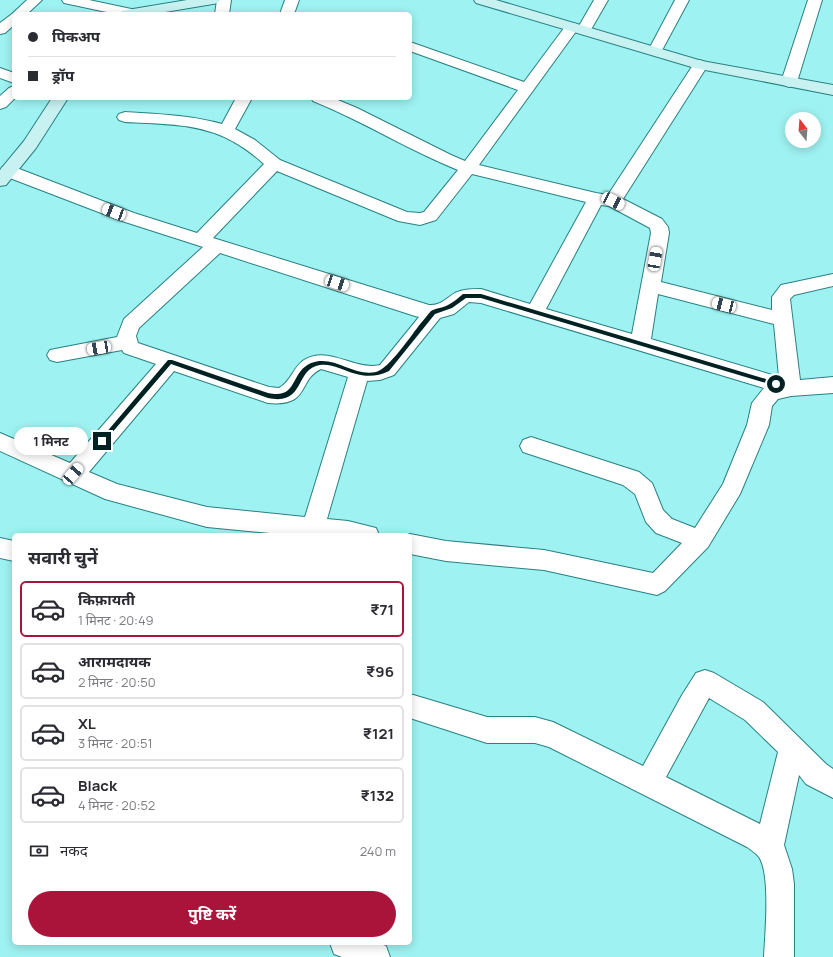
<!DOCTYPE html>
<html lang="hi">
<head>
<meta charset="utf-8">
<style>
  body { margin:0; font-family:Manrope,"Noto Sans Devanagari",sans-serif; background:#f7f7f7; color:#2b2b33; height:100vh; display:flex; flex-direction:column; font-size:15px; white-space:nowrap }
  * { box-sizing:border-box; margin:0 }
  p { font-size:13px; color:#7c7c81 }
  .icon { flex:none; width:22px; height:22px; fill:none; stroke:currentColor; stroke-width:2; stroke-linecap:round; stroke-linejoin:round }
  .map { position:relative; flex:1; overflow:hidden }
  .sheet { position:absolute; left:12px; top:533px; width:400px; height:412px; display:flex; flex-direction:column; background:#fff; border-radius:6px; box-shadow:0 2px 10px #0003 }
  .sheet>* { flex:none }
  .banner { position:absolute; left:12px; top:12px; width:400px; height:88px; border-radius:6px; box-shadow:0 2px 10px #0003; display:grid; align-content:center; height:88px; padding:0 16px; background:#fff }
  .needle { width:26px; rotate:343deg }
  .fabs { position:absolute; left:785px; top:112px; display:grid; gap:8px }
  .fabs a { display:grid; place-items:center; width:36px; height:36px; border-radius:50%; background:#fff; box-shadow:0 2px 10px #0003; font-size:20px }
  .end { position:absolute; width:18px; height:18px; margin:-9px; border:5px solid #002121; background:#fff; box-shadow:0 0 0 2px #fff }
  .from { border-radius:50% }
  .bubble { position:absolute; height:28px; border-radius:14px; background:#fff; box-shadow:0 2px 10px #0003; font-size:13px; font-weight:700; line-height:28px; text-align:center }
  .car { position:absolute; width:12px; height:24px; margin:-12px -6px; border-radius:5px; box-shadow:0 0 3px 1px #0007; background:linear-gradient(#fff 24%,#345 0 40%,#fff 0 76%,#345 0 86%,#fff 0) }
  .banner b { display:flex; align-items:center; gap:14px; height:38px; font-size:15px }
  .banner b+b { border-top:1px solid #e1e1e2 }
  .banner i { width:10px; height:10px; background:#2b2b33 }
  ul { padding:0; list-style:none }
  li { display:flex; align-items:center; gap:12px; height:56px; margin:0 8px 6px; padding:0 8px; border:2px solid #e1e1e2; border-radius:6px }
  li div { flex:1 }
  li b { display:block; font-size:15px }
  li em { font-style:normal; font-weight:700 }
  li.active { border-color:#aa143a }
  li>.icon { width:36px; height:36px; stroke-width:1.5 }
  h2 { padding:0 16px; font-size:18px; line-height:48px }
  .pay { display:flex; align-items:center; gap:10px; height:44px; padding:0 16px; font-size:15px }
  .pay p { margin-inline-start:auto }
  .action { display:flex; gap:8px; margin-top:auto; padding:8px 16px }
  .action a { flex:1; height:46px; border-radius:24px; background:#aa143a; color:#fff; font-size:16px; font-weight:700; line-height:46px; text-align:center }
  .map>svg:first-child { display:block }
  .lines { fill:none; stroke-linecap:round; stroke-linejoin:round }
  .street-casing { stroke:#288182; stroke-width:2 }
  .secondary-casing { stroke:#288182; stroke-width:2 }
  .street { fill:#fff; fill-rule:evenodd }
  .secondary { fill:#c8f2f2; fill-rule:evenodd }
  .route { fill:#002121 }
</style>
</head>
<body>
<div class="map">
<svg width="833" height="957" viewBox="0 0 833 957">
  <rect width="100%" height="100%" fill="#9ef2f1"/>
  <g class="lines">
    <g class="street-casing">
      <g id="street">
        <path d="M27,0H42L27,14H14V25L5,33L0,34V23L12,14Z"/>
        <path d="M62,0H89L136,10L138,13L116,14L64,3Z"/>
        <path d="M217,0H231L229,14H215Z"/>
        <path d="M285,0H299L294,14H280Z"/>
        <path d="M594,0H608L589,33L584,34L579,33L577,30L479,165L596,193L608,195L695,62L700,60L705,62L708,65L623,199L662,219L668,227L669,233L661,282L772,310V297L781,285L833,274V286L794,295L790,299L800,380L833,377V393L791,396L778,399L772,406L769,425L740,494L708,547L665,591L657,595L544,570L446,561L410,554V535H407L410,534L446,541L544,550L653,573L682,543L656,533L646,522L635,494L623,485L523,452L520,446L523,440L531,437L639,472L652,483L663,510L672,519L695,528L723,484L747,425L752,403L764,388L481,303L469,302L454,314L440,318L394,375L380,380L367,381L327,519L348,521L376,528L379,535H291L207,527L105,499L0,451V433L70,463L156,364L124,353L122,350L57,362L50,360L47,355L50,350L117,337L124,319L203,247L122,221L2,175L0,172L2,167L8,166L14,167L134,213L197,233L264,164C255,156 245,148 234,142C202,123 162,124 125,122L119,120L117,117L119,114L125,112C157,114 190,115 222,124L236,98H252L235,129L255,140L280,160L407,212L420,213L424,212L458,170C408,150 363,121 313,101L311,98H333L357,108L451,155L465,161L518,90L410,51V42L524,82L567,24L572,23L577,24L579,26ZM277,171L398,221L420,225L436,220L472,174L586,202L530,304L481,289C472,289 463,289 455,293C446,298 441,306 429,305L213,238ZM601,205L609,206L650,228L651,233L632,334L546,309ZM220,253L415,316L419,317L380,365C354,371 329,345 304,360C293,367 291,382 279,388L269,387L138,343L136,336L139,328ZM658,294L774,324L779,377L651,339ZM321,369L348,377L305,517L207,507L117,484L89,472L174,371L268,403C311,407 297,380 321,369Z"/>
        <path d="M675,0H689L660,54L655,55L650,54L648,51Z"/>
        <path d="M808,0H822L797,82L794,85L789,87L784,85L781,82Z"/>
        <path d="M0,68L14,73V83L0,78Z"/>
        <path d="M14,86V98H15L6,107L0,109V96L9,88Z"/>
        <path d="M0,538L14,541V561L0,558Z"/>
        <path d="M705,670L714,673L763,702L826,764L833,769V798L806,784L799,775L784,845L792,869L794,884V957H764C765,935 771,875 759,857C756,853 751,850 747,847L549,747L535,743H487L410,718V694L487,717H535L553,722L643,766L682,695L696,673ZM709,698L745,720L778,752L760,824L666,777Z"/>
        <path d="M330,943H378L386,946L390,957H342L334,954Z"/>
      </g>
    </g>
    <g class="secondary-casing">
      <g id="secondary">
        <path d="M187,0H220L218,3L213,4L153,14H120L122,11L127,10Z"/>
        <path d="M474,0H496L702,61L833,85V95L695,68L476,3Z"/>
        <path d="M52,98H68L36,148L6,185L0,186V170L24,141Z"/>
      </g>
    </g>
    <use href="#street" class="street"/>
    <use href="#secondary" class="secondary"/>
  </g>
  <path class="route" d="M463,294H481L776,382L779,384L776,386L481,298H466L452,308L435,314L389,371C371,380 357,375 339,368C333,366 327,364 320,365C294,369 306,406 268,398L171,364L104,442H100L99,441L168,360H172L268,393C298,400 290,372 311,363C334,354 353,377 376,372C389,369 412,334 421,323C424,320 428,314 431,311C436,308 443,308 448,305C454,302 458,298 463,294Z"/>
</svg>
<div class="fabs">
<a><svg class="needle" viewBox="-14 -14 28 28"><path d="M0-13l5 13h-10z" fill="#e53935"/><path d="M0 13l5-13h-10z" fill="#7c7c81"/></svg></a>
</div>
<i class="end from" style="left:776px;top:384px"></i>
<i class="end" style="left:102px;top:441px"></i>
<div class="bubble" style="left:14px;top:427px;width:74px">1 मिनट</div>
<i class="car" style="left:613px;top:201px;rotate:116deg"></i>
<i class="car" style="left:114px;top:212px;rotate:291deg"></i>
<i class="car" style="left:655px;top:259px;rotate:10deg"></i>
<i class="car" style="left:337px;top:283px;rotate:108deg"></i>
<i class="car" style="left:724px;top:305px;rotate:284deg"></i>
<i class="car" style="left:99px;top:348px;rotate:260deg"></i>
<i class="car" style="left:73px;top:474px;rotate:41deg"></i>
<div class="banner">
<b><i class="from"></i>पिकअप</b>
<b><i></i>ड्रॉप</b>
</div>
<section class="sheet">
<h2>सवारी चुनें</h2>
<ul>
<li class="active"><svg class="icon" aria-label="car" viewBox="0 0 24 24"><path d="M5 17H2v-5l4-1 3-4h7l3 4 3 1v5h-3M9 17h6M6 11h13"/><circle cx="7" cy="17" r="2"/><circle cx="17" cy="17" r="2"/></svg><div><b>किफ़ायती</b><p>1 मिनट · 20:49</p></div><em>₹71</em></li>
<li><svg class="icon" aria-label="car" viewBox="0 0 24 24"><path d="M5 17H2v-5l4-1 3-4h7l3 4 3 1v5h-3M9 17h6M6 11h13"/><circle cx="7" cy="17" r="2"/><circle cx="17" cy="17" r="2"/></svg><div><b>आरामदायक</b><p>2 मिनट · 20:50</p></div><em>₹96</em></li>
<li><svg class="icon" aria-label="car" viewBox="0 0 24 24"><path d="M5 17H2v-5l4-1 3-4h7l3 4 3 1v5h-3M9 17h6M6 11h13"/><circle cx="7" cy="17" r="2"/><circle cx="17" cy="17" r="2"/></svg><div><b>XL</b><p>3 मिनट · 20:51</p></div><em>₹121</em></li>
<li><svg class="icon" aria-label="car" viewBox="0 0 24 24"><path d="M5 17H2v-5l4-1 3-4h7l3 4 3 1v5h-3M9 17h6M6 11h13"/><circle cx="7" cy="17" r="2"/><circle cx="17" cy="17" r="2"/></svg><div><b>Black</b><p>4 मिनट · 20:52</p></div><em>₹132</em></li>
</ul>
<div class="pay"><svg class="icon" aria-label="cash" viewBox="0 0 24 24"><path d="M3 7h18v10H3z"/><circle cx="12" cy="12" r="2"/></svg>नकद<p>240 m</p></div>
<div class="action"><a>पुष्टि करें</a></div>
</section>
</div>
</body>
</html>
